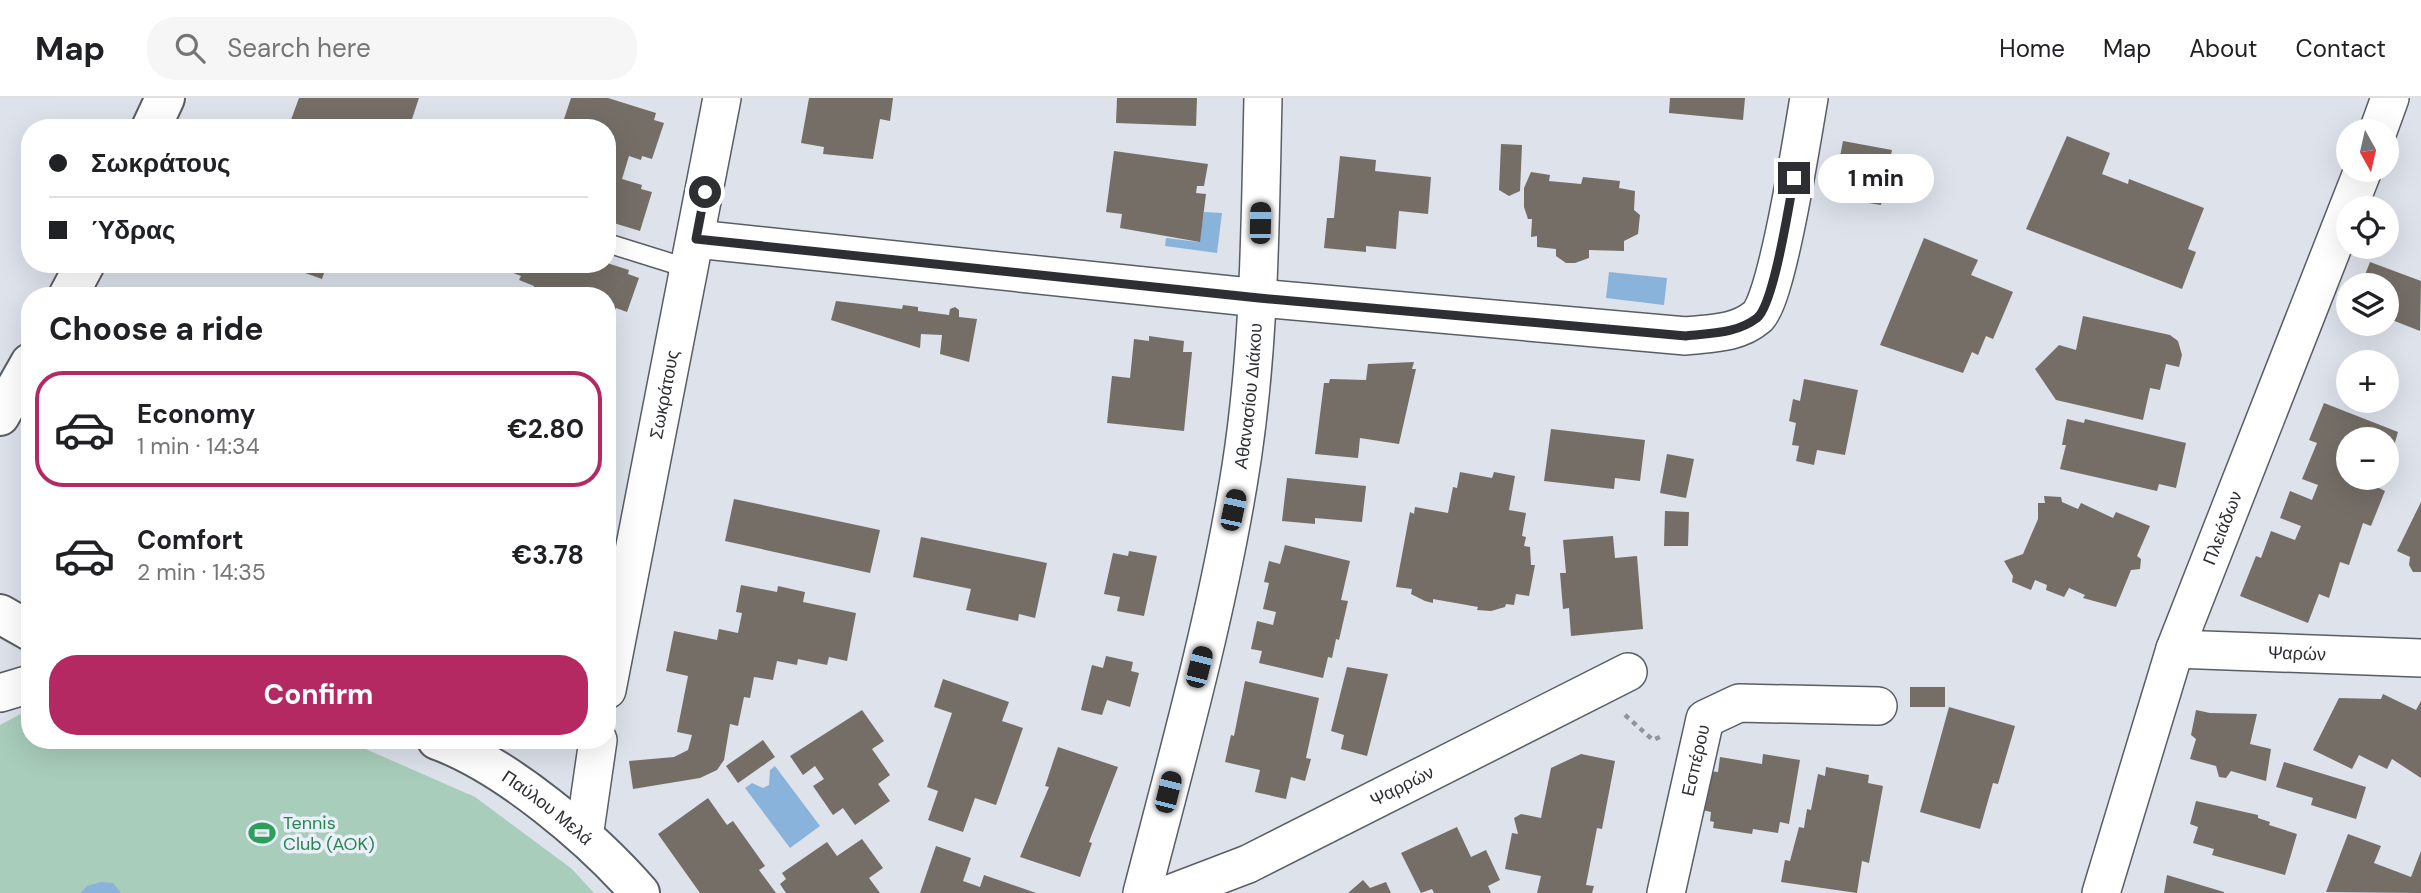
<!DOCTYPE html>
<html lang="en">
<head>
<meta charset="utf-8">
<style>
  body { margin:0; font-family:"DM Sans",sans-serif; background:#f6f6f6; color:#202124; height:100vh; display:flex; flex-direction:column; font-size:26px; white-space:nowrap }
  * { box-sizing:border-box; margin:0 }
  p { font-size:23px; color:#757577 }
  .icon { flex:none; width:38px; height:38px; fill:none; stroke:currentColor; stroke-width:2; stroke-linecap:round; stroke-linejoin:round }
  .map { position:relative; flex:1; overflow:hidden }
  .panel { position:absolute; left:21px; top:189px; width:595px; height:462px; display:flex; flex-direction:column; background:#fff; border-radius:28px; box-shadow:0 7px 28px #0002 }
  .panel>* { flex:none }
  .top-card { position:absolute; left:21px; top:21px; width:595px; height:154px; border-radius:28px; box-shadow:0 7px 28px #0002; display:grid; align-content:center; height:154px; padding:0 28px; background:#fff }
  .needle { width:46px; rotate:172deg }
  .controls { position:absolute; left:2336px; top:21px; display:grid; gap:14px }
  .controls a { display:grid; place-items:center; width:63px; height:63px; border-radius:50%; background:#fff; box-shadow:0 7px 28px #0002; font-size:35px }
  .end { position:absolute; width:32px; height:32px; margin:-16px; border:9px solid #2d2f33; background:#fff; box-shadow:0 0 0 4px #fff }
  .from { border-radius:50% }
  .bubble { position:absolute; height:49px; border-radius:24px; background:#fff; box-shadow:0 7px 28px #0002; font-size:23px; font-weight:700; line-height:49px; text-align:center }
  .car { position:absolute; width:21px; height:42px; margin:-21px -10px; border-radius:9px; box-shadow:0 0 5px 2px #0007; background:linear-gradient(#222 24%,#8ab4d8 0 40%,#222 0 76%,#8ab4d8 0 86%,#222 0) }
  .top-card b { display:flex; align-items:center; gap:24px; height:66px; font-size:26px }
  .top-card b+b { border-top:2px solid #e0e0e0 }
  .top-card i { width:18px; height:18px; background:#202124 }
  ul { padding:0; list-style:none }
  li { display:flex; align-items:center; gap:21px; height:116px; margin:0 14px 10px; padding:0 14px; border:4px solid transparent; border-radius:28px }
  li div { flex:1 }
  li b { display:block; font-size:26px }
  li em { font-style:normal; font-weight:700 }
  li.active { border-color:#b52963 }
  li>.icon { width:63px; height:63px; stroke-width:1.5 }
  h2 { padding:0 28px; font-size:32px; line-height:84px }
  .primary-button { display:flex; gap:14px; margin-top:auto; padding:14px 28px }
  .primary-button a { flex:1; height:80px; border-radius:28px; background:#b52963; color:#fff; font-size:28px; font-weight:700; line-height:80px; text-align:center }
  header { display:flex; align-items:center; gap:42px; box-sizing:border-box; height:98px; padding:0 35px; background:#fff; border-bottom:2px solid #e0e0e0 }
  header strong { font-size:33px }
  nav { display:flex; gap:38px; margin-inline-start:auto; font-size:24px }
  .search { width:490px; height:63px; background:#f6f6f6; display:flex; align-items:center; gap:18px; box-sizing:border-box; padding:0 24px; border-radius:28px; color:#757577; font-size:26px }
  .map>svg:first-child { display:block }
  .green { fill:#a8cdbb }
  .water { fill:#8ab3dc }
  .building { fill:#746e67 }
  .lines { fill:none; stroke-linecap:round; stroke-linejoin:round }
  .lane-casing { stroke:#595e65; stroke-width:21 }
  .street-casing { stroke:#595e65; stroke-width:40 }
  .secondary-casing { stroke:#595e65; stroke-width:42 }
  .path { stroke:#91959c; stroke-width:4.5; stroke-dasharray:5 5; stroke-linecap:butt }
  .lane { stroke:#fff; stroke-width:18 }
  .street { stroke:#fff; stroke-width:37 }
  .secondary { stroke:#fff; stroke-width:38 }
  .route { stroke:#2d2f33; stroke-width:9 }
  .labels { text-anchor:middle; stroke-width:7; stroke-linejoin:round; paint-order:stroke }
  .street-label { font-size:18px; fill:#2d2f33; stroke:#eaeff9 }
  .leisure-label { font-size:18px; fill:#27864d; stroke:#eaeff9; text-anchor:start }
</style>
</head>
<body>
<header>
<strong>Map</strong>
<div class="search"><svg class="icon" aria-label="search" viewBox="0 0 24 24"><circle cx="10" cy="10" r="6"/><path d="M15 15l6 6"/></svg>Search here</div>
<nav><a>Home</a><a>Map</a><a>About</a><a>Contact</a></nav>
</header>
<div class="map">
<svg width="2421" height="795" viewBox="0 0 2421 795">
  <rect width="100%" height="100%" fill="#dde2eb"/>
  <path class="green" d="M30,611V642H345L475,699L572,771L594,795H0V627Z"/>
  <g class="water">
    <path d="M1204,114L1222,115L1217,155L1165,148L1166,140L1199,144Z"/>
    <path d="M1609,174L1667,180L1664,207L1606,200Z"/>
    <path d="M775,668L820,728L790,750L745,690L752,685L763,690L769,687L770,672Z"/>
    <path d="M101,784L113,785L121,795H80L87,788Z"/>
  </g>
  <g class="building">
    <path d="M299,0H419L409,30H288Z"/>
    <path d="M571,0H608L656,15L654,22L664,25L652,61L642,58L641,62L629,58L622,81L642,87L641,91L652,94L640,133L607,123V30H561Z"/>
    <path d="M809,0H893L890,23L880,21L873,61L823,56L824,49L801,45Z"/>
    <path d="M1117,0H1197L1196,28L1116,25Z"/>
    <path d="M1670,0H1745L1743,22L1669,15Z"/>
    <path d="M2067,38L2110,55L2102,76L2128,86L2129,81L2204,110L2188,151L2196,154L2182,191L2026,131Z"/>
    <path d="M1843,43L1892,52L1881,107L1862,104L1856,93L1834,89Z"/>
    <path d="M1501,46L1522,47L1520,93L1509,98L1499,92Z"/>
    <path d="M1114,53L1208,66L1204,88H1197L1196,95L1206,96L1200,144L1120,130L1122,116L1106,114Z"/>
    <path d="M1340,58L1376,62L1375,73L1431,79L1428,116L1399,113L1396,151L1366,148V154L1324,150L1327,120H1334Z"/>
    <path d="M1531,74L1550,77L1549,83L1581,86L1583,79L1620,83L1619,90L1635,93L1634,112L1640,117L1638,136L1624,143V153L1589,152V160L1575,165H1566L1556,158V151L1537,149V138L1531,139L1532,121H1528L1524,109V90Z"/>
    <path d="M1924,140L1978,162L1971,177L2013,194L1993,241L1986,238L1978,257L1972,254L1963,275L1880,247Z"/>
    <path d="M2370,164L2421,183L2420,233L2387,220V187H2361Z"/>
    <path d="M607,165L629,172L628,176L639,180L627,214L616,210L614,215L607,212V198H531L534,188L519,182L521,178L508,173L511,166Z"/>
    <path d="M280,166H327L322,181Z"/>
    <path d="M836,203L902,211L903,207L918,209V213L949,217L950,211L955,209L959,212V219L977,221L969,264L940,256L942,237L921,236L920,250L831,222Z"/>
    <path d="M2083,218L2170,237L2178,243L2182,257L2179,269L2166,266L2160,292L2150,290L2143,322L2056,302L2035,271L2059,247L2076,252Z"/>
    <path d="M1149,238L1184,243L1183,254H1192L1184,333L1107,325L1112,278L1130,280L1134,241L1149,243Z"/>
    <path d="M1414,264L1412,271H1416L1399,346L1360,340L1358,360L1315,356L1324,285H1329L1330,281L1366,282L1368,266Z"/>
    <path d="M1804,281L1858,292L1845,357L1817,352L1814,367L1796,363L1799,348L1792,347L1796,325L1789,323L1793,301L1800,303Z"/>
    <path d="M2324,305L2398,334L2387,372V341H2348V380H2381L2377,389L2385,393L2371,428L2363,425L2349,467L2340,464L2329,500L2319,496L2308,525L2240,498L2256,458L2261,460L2271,433L2295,442L2301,428L2280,420L2290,393L2312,402L2318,387L2302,381L2317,345L2309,342Z"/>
    <path d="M2067,321L2084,325L2085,321L2186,345L2176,390L2159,386L2157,393L2060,371L2066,347H2062Z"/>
    <path d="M1551,331L1645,342L1640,383L1615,380L1614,391L1544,383Z"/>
    <path d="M1667,356L1694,361L1686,400L1660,395Z"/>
    <path d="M1460,374L1492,380L1494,374L1515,378L1509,412L1526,415L1522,438L1526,439L1524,448L1530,449L1531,467H1535L1529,498L1516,496L1514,507L1506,506L1505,509L1491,513L1477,512L1478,509L1433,501V505L1425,503L1411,496L1412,491L1396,489L1410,414L1414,416L1415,409L1448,415L1453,389L1457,390Z"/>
    <path d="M1287,380L1366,388L1362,424L1315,420V426L1282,423Z"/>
    <path d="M2044,398L2061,399L2062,404L2078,411L2081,405L2113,420L2116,414L2150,428L2137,458L2141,461L2140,471L2131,472L2116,509L2083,500L2085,497L2069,490L2064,499L2046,492L2047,487L2035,482L2031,492L2012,484L2013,478L2004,463L2023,456L2038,421V405H2045Z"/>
    <path d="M734,401L880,432L870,475L725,443Z"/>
    <path d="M2421,404V474H2413L2409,467L2410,459L2397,453Z"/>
    <path d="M1665,413L1689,414L1688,448H1664Z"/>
    <path d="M1613,438L1615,460L1637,458L1643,531L1571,538L1569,510L1563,511L1560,475H1566L1563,442Z"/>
    <path d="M921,439L1047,465L1035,520L1019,516L1018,523L966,512L971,491L913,479Z"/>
    <path d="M1285,447L1350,463L1341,502L1348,503L1339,542L1336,541L1332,560L1328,559L1323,580L1259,565L1262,553L1251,551L1257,523L1273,527L1276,514L1263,511L1269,485L1264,484L1269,463L1280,466Z"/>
    <path d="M1129,453L1157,458L1144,518L1117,513L1120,499L1104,496L1113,455L1128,458Z"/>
    <path d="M741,487L777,494L778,488L805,494L803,504L856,515L847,563L829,559L827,567L798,561L797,567L777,563L773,582L754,579L750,600L744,599L738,628L730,626L724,662L717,672L700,680L633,691L629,663L674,659L688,652L692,637L677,634L688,578L666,573L674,533L717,542L719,531L738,535L742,515L736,514Z"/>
    <path d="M1106,558L1133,564L1131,573L1139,575L1130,609L1107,602L1102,617L1081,612L1092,567L1103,570Z"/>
    <path d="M1347,569L1388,576L1367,658L1341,651L1344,637L1331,633Z"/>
    <path d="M943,581L1009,604L1002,623L1023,630L996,707L975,700L963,734L928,722L938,693L927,689L952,615L934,609Z"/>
    <path d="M1245,583L1319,600L1306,660L1311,661L1305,683L1291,679L1286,701L1255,694L1260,672L1225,664L1231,637L1234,638Z"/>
    <rect x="1910" y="589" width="35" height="20"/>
    <path d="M2383,596L2416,612L2421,603V680L2392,661L2387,671L2359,657L2352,671L2313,652L2339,600L2381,601Z"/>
    <path d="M1949,609L2015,628L1998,686L1993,685L1980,731L1920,714Z"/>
    <path d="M862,612L884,643L872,651L890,677L878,686L890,703L855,727L843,710L833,717L813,688L824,681L815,668L803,677L790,658Z"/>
    <path d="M2196,612L2210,615L2257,616L2250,646L2271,651L2266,683L2231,673L2226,680L2219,679L2216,668L2190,661L2196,641L2191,637Z"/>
    <path d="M763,642L775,659L738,685L726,668Z"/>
    <path d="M1058,649L1118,669L1089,744L1092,745L1080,779L1020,759L1049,689L1045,688Z"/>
    <path d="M1581,656L1615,663L1602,731L1597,730L1586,787L1594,788L1592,795H1537L1541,778L1505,771L1512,735L1518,736L1514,720L1521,716L1541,720L1551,670Z"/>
    <path d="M1763,656L1800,662L1789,726L1780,724L1778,735L1753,731L1752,736L1713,730L1714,724L1710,723L1711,714L1702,712L1708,673L1718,674L1720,659L1762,666Z"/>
    <path d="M2284,664L2366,689L2356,721L2311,707L2313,700L2276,689Z"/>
    <path d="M1826,669L1869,677L1868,685L1883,688L1869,765L1862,763L1857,795L1781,784L1785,762L1790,763L1799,729L1804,730L1807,711L1811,712L1818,676L1825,678Z"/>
    <path d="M708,700L727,727L733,723L765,768L759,772L776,795H700L658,736Z"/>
    <path d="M2196,703L2258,717V720L2270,724L2269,727L2297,736L2285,777L2212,757L2214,751L2193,745L2198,729L2190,726Z"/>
    <path d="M1457,729L1471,759L1486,752L1500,782L1488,788L1491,795H1434L1432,791L1421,795L1401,755Z"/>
    <path d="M2348,736L2381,748L2374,765L2411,779L2421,753V795L2326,794Z"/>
    <path d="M862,741L883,770L869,780L880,795H786L780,786L786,781L782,775L827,744L837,758Z"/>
    <path d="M936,748L971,760L963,783L980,789L984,777L1036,795H920Z"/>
    <path d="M2167,777L2224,794V795H2164Z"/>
    <path d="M1363,782L1370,790L1386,784L1391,795H1348Z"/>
  </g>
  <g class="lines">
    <g class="lane-casing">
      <path id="lane" d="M607,145L690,171"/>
    </g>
    <g class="street-casing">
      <g id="street">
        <path d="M2378,33L2390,0"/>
        <path d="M696,141L1259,200L1686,238C1711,235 1737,236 1757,219C1777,204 1803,34 1809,0"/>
        <path id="s1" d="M2175,551L2421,560"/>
        <path id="s2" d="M607,592L722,0"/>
        <path d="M0,595L30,586"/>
        <path d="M584,739L598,642"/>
        <path id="s3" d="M1142,795C1177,660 1215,524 1238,387C1260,259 1260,129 1263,0"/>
        <path id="s4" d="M1172,795L1248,766L1628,574"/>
        <path id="s5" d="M1666,795L1705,621L1739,605L1878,608"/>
        <path id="s6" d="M2101,795L2175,551L2363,72"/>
      </g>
    </g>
    <g class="secondary-casing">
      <g id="secondary">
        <path d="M151,30L165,0"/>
        <path d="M68,198L85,166"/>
        <path d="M0,318L30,265"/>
        <path d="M0,516L30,533"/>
        <path id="s7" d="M437,642C506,667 592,740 640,795"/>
      </g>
    </g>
    <path class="path" d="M1625,617L1653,642L1662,638"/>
    <use href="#lane" class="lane"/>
    <use href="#street" class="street"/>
    <use href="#secondary" class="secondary"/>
  </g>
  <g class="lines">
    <path class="route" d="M705,94L696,141L1259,200L1686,238C1711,235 1736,236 1757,220C1774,206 1789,106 1794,80"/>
  </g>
  <defs>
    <g id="stadium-bare" transform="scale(2.1)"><path d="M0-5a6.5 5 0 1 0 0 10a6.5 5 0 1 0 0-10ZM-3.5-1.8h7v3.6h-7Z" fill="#2e9e5b" stroke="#eaeff9" stroke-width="2.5" paint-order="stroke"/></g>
  </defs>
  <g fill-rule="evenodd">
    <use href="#stadium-bare" x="262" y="735"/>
  </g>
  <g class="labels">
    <g class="street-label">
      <text dy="6" stroke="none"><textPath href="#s2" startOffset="301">Σωκράτους</textPath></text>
      <text dy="6" stroke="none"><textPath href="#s3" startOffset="509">Αθανασίου Διάκου</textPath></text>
      <text dy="6" stroke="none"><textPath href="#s6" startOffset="385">Πλειάδων</textPath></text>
      <text dy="6" stroke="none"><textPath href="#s1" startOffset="122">Ψαρών</textPath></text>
      <text dy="6" stroke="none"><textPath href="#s5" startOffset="136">Εσπέρου</textPath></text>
      <text dy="6" stroke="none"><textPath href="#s4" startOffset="254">Ψαρρών</textPath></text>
      <text dy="6" stroke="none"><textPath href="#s7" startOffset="130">Παύλου Μελά</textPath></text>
    </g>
    <g class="leisure-label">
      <text x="283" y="731">Tennis<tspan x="283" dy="21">Club (AOK)</tspan></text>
    </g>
  </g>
</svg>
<div class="controls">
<a><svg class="needle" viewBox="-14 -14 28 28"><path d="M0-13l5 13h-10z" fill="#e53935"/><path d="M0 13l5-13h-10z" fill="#757577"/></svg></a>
<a><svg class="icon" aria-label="locate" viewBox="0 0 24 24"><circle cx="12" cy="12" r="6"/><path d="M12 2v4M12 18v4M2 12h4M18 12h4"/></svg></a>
<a><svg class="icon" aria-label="layers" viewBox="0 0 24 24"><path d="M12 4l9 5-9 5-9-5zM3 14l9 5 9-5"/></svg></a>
<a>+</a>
<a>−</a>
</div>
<i class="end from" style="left:705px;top:94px"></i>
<i class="end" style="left:1794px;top:80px"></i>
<div class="bubble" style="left:1818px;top:56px;width:116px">1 min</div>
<i class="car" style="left:1260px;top:125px;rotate:1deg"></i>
<i class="car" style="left:1233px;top:412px;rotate:12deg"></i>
<i class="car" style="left:1199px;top:569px;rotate:14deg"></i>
<i class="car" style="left:1168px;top:694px;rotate:14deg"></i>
<div class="top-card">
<b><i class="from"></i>Σωκράτους</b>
<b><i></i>Ύδρας</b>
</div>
<section class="panel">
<h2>Choose a ride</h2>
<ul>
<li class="active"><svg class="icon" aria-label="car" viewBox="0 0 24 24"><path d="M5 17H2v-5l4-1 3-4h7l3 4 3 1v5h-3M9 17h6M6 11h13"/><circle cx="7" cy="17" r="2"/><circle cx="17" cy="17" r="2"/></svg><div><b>Economy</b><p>1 min · 14:34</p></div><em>€2.80</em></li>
<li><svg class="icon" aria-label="car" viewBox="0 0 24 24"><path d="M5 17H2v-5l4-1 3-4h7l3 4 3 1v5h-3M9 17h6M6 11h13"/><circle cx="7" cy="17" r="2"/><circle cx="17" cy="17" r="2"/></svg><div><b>Comfort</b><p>2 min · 14:35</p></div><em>€3.78</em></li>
</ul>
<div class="primary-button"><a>Confirm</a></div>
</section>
</div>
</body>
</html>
